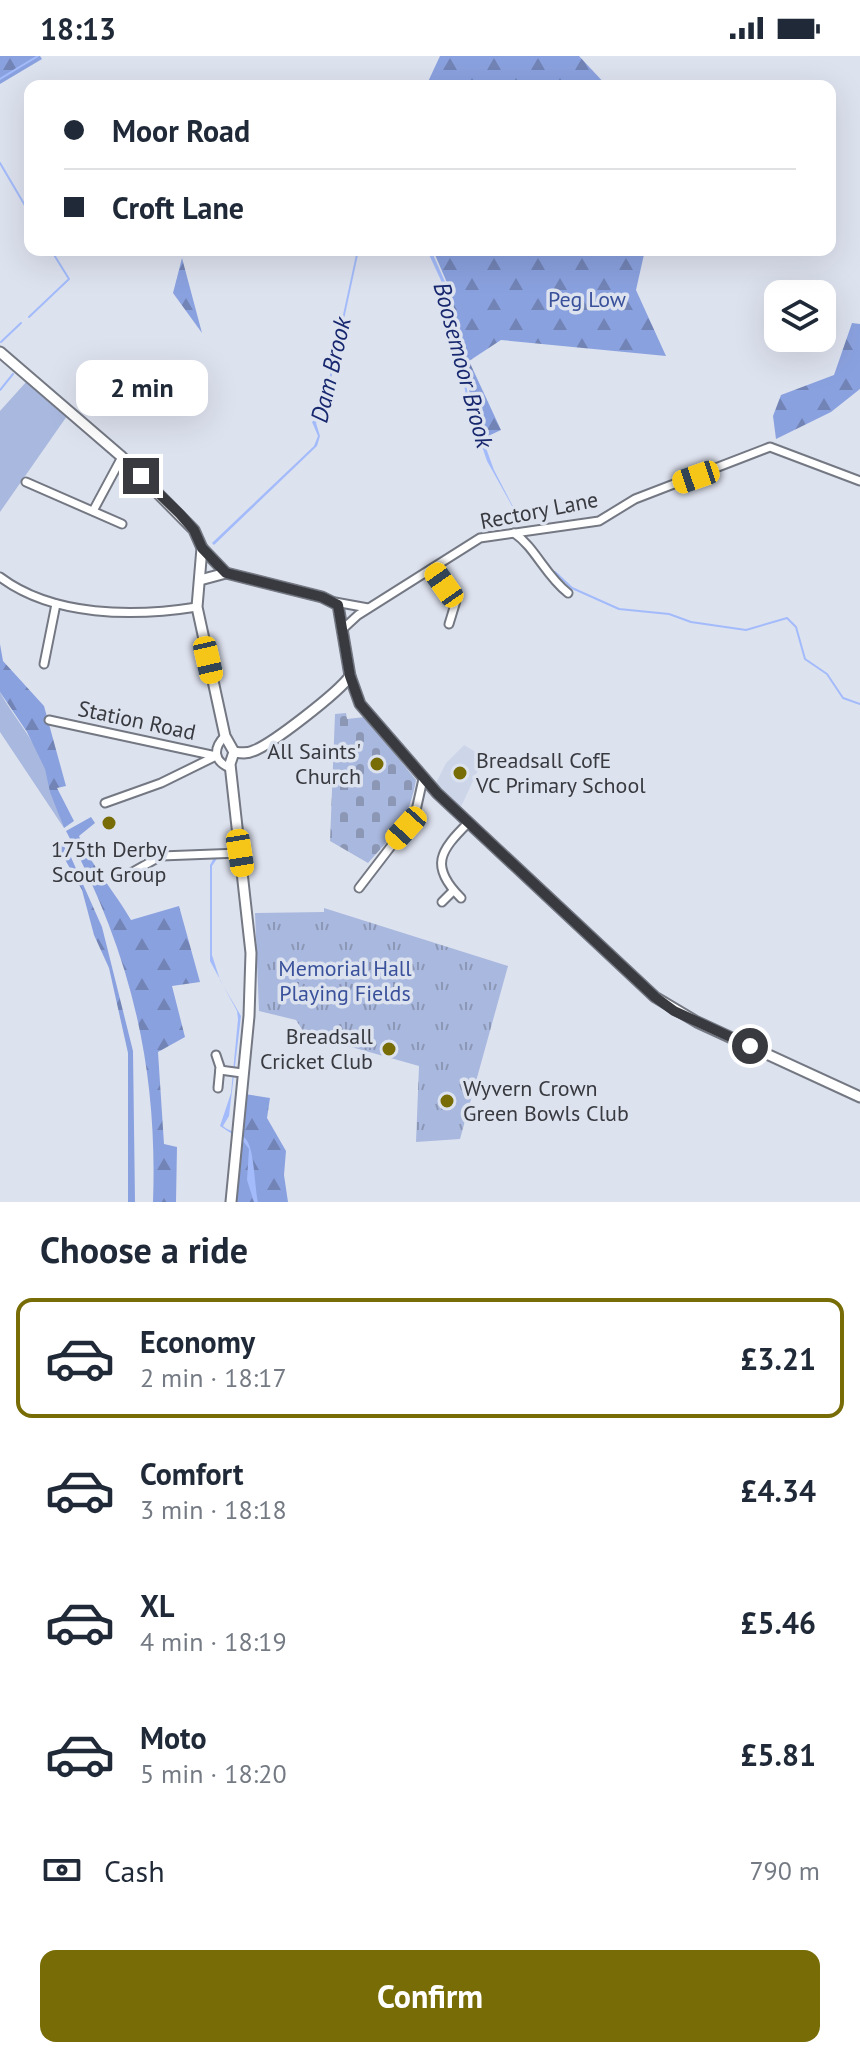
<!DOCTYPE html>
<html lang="en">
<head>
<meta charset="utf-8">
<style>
  body { margin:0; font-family:"PT Sans",sans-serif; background:#f2f2f3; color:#1f2937; height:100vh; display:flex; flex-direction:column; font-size:30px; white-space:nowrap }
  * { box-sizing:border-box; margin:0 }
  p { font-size:26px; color:#747a83 }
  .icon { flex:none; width:44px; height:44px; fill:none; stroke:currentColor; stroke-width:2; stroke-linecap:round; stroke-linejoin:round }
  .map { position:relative; height:1146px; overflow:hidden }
  .details { display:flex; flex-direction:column; background:#fff; flex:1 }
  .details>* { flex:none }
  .banner { position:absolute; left:24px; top:24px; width:812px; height:176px; border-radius:16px; box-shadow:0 8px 32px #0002; display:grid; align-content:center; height:176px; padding:0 40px; background:#fff }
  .tools { position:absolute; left:764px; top:224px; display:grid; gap:16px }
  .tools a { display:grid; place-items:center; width:72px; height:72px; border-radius:16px; background:#fff; box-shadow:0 8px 32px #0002; font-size:40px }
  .end { position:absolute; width:36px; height:36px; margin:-18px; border:10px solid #383a3f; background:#fff; box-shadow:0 0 0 4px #fff }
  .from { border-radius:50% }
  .bubble { position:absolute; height:56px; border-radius:16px; background:#fff; box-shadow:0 8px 32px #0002; font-size:26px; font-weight:800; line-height:56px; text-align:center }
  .car { position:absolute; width:24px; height:48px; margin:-24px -12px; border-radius:10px; box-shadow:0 0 6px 2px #0007; background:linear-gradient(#f5c518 24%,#345 0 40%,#f5c518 0 76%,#345 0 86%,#f5c518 0) }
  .banner b { display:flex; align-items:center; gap:28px; height:76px; font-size:30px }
  .banner b+b { border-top:2px solid #e0e1e3 }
  .banner i { width:20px; height:20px; background:#1f2937 }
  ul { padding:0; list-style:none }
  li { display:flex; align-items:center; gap:24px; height:120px; margin:0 16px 12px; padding:0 24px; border:4px solid transparent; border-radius:16px }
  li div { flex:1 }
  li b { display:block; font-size:30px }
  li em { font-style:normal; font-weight:800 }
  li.selected { border-color:#776c06 }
  li>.icon { width:72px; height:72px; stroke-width:1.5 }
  h2 { padding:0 40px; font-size:36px; line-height:96px }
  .pay { display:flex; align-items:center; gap:20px; height:88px; padding:0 40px; font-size:30px }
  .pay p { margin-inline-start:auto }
  .button { display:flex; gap:16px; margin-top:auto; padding:16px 40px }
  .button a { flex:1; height:92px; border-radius:16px; background:#776c06; color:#fff; font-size:32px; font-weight:800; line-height:92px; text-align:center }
  .status { display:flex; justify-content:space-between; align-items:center; height:56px; padding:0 40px; background:#fff; direction:ltr }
  .status svg { height:22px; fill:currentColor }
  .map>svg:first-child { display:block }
  .built { fill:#cdd6e9 }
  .grass { fill:#a9b8de }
  .forest { fill:url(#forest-firs) }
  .cemetery { fill:url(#cemetery-stones) }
  .park { fill:url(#park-tufts) }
  .water { fill:#a3bbfa }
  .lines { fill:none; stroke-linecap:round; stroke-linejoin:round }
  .stream { stroke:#a3bbfa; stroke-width:2 }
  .street-casing { stroke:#737883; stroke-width:11 }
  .secondary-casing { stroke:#737883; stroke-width:13 }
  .street { stroke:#fff; stroke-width:7 }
  .secondary { stroke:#fff; stroke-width:9 }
  .route { stroke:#383a3f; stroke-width:10 }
  .poi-dot { fill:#776c06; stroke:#dde2ef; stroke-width:3 }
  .labels { text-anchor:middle; stroke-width:7; stroke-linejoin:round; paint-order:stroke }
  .park-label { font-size:22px; fill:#39519b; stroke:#dde2ef }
  .street-label { font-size:22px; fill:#383a3f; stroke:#dde2ef }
  .poi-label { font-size:22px; fill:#383a3f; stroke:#dde2ef; text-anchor:end }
  .water-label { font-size:24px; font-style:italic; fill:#17286f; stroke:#dde2ef }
</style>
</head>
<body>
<div class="status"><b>18:13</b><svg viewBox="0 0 49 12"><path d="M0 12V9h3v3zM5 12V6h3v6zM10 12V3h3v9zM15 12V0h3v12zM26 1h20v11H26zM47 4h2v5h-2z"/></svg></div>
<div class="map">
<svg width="860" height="1146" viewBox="0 0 860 1146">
  <defs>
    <pattern id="forest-firs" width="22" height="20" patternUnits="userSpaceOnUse" patternTransform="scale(2)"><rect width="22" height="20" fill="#8aa1df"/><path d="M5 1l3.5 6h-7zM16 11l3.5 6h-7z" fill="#7284b6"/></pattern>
    <pattern id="cemetery-stones" width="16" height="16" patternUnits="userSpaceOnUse" patternTransform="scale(2)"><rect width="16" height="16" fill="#a9b8de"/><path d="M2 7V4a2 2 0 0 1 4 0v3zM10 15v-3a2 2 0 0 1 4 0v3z" fill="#8b97b5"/></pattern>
    <pattern id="park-tufts" width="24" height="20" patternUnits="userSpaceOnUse" patternTransform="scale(2)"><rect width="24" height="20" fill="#a9b8de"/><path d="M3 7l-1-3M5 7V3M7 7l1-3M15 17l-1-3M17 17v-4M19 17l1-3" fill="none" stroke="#8b97b5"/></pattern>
  </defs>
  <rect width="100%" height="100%" fill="#dde2ef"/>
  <path class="built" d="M464,689L484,701L461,751L436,727L446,707Z"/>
  <g class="grass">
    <path d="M27,325L67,360L0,456V355Z"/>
    <path d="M0,636C14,662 35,684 45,712C52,731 56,752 64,772L0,676Z"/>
  </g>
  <g class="forest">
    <path d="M0,0H40L42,3L0,28Z"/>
    <path d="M440,0H579L607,30H426Z"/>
    <path d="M433,194H645L636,234L666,300L501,284L469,305L501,374L486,381L471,344L451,236Z"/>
    <path d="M182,202L202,277L173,237Z"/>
    <path d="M852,267L860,268V333L831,356L776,383L773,360L781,339L834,319Z"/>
    <path d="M0,588L3,605L44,650L66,730L57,732L74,765L64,772L50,736L45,713L27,676L0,636Z"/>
    <path d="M91,761L95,767L79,780C88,805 117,839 131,864L179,850L200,926L172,930L185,981L158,996L164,1088L177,1091L176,1146H153C158,1009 130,896 66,775Z"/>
    <path d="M60,785L70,799L102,871L133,995L135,1146H128V997L109,912L94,879L82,834L57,789Z"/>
    <path d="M245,1038L270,1042L267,1062L286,1095L284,1119L288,1146H236Z"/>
  </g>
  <path class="cemetery" d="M346,657L347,663L365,661L416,724C409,764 394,778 368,807L330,785L335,658Z"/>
  <path class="park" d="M324,852L508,910L460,1083L416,1086L419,1010L305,978L296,964L259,955L255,857L324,856Z"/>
  <g class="water">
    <path d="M357,194H359L324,356L316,367L320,380L317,390L214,489L212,487L314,390L318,380L312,366L322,356Z"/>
    <path d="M427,194H431L450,237L469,345L494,414L521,466L487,405L467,346L449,242Z"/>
    <path d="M215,800L218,801L212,810V899L220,924L241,960L229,1060L223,1070C229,1076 239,1076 245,1082C255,1092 254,1129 258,1146H254L247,1124L249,1093L243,1085L220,1070L231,1037L238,963L237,955L210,905V809Z"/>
  </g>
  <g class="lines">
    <g class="stream">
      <path d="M0,23L38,0"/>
      <path d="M0,107L30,158"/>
      <path d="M29,261L69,223L51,194"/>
      <path d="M1,286L21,267"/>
      <path d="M0,334L13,318"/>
      <path d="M555,516L572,532L619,553L669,558L691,566L746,574L787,562L796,571L805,603L827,618L843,642L860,648"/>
    </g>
    <g class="street-casing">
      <g id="street">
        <path d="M26,426L122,468"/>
        <path d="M93,455L122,401"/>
        <path d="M514,477C535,491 545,519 568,537"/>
        <path d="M433,512L456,545L449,568"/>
        <path d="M0,521C53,561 134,561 197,551"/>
        <path d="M335,546L368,552"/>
        <path d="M345,571L358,559L480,482L599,465L635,443L770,391L860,425"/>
        <path d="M44,608L56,548"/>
        <path d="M49,664L216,700"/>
        <path d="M225,680C213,692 213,705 230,712"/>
        <path d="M105,747L161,727L216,700"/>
        <path d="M129,818L161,800L240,797"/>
        <path d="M359,832L415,759L423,723"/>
        <path d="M461,842C429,810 440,795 468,767"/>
        <path d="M442,846L453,835"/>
        <path d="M216,999L220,1011L218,1032"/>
        <path d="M220,1014L242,1017"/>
      </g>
    </g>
    <g class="secondary-casing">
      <g id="secondary">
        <path d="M0,296L122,401L194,474L202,492L197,551L225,680L234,696"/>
        <path d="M202,492L226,517L322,541L338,549L350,620L360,648L437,737L655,941L697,966L860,1041"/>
        <path d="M200,524L226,517"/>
        <path d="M234,696C241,697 247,698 253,695C271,689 339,636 350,620"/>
        <path d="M231,1146L249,960L251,897L230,708L234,696"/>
      </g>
    </g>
    <use href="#street" class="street"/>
    <use href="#secondary" class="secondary"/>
  </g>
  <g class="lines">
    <path class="route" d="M141,420L180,458L194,474L202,492L226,517L322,541L338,549L350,620L360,648L437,737L655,941L674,955L750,990"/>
  </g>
  <g class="poi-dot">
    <circle cx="377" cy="708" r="8"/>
    <circle cx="460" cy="717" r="8"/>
    <circle cx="109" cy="767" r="8"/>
    <circle cx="389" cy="993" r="8"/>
    <circle cx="447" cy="1045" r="8"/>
  </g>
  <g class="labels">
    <g class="park-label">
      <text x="587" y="251">Peg Low</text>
      <text x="345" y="920">Memorial Hall<tspan x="345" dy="25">Playing Fields</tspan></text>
    </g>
    <g class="street-label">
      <text transform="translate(539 454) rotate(-11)" y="8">Rectory Lane</text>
      <text transform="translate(137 664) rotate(12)" y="8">Station Road</text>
    </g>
    <g class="poi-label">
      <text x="361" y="703">All Saints'<tspan x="361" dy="25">Church</tspan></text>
      <text x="476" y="712" text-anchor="start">Breadsall CofE<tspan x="476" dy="25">VC Primary School</tspan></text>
      <text x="109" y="801" text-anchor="middle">175th Derby<tspan x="109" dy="25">Scout Group</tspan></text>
      <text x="373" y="988">Breadsall<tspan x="373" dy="25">Cricket Club</tspan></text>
      <text x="463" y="1040" text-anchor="start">Wyvern Crown<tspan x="463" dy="25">Green Bowls Club</tspan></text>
    </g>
    <g class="water-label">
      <text transform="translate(463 309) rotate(75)" y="8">Boosemoor Brook</text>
      <text transform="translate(331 314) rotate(-77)" y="8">Dam Brook</text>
    </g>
  </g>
</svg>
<div class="tools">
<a><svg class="icon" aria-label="layers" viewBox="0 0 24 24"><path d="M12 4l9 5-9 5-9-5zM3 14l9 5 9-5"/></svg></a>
</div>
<i class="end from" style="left:750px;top:990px"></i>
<i class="end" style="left:141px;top:420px"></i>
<div class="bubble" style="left:76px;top:304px;width:132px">2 min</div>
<i class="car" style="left:696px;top:421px;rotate:251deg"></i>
<i class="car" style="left:444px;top:529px;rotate:325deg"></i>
<i class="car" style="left:208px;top:604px;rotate:167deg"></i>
<i class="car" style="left:406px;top:772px;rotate:222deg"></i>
<i class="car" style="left:240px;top:797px;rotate:171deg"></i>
<div class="banner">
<b><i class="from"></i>Moor Road</b>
<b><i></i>Croft Lane</b>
</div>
</div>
<section class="details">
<h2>Choose a ride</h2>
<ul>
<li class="selected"><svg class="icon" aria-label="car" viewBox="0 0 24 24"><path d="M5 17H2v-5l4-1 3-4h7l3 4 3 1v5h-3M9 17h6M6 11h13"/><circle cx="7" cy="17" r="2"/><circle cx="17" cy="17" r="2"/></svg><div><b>Economy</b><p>2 min · 18:17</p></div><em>£3.21</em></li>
<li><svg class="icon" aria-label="car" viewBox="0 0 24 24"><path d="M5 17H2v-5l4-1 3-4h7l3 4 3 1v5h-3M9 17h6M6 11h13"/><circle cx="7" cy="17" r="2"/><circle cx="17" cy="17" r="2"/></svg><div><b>Comfort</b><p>3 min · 18:18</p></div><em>£4.34</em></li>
<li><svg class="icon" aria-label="car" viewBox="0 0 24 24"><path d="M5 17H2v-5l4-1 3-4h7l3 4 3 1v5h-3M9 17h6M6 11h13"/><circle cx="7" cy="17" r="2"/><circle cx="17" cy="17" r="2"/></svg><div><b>XL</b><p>4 min · 18:19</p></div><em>£5.46</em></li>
<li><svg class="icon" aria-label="car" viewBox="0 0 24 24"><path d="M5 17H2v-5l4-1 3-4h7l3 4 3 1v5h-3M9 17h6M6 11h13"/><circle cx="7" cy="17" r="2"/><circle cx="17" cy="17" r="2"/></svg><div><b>Moto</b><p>5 min · 18:20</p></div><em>£5.81</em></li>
</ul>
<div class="pay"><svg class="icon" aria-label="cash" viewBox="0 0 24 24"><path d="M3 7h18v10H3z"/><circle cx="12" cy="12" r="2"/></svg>Cash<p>790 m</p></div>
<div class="button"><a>Confirm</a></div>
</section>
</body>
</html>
